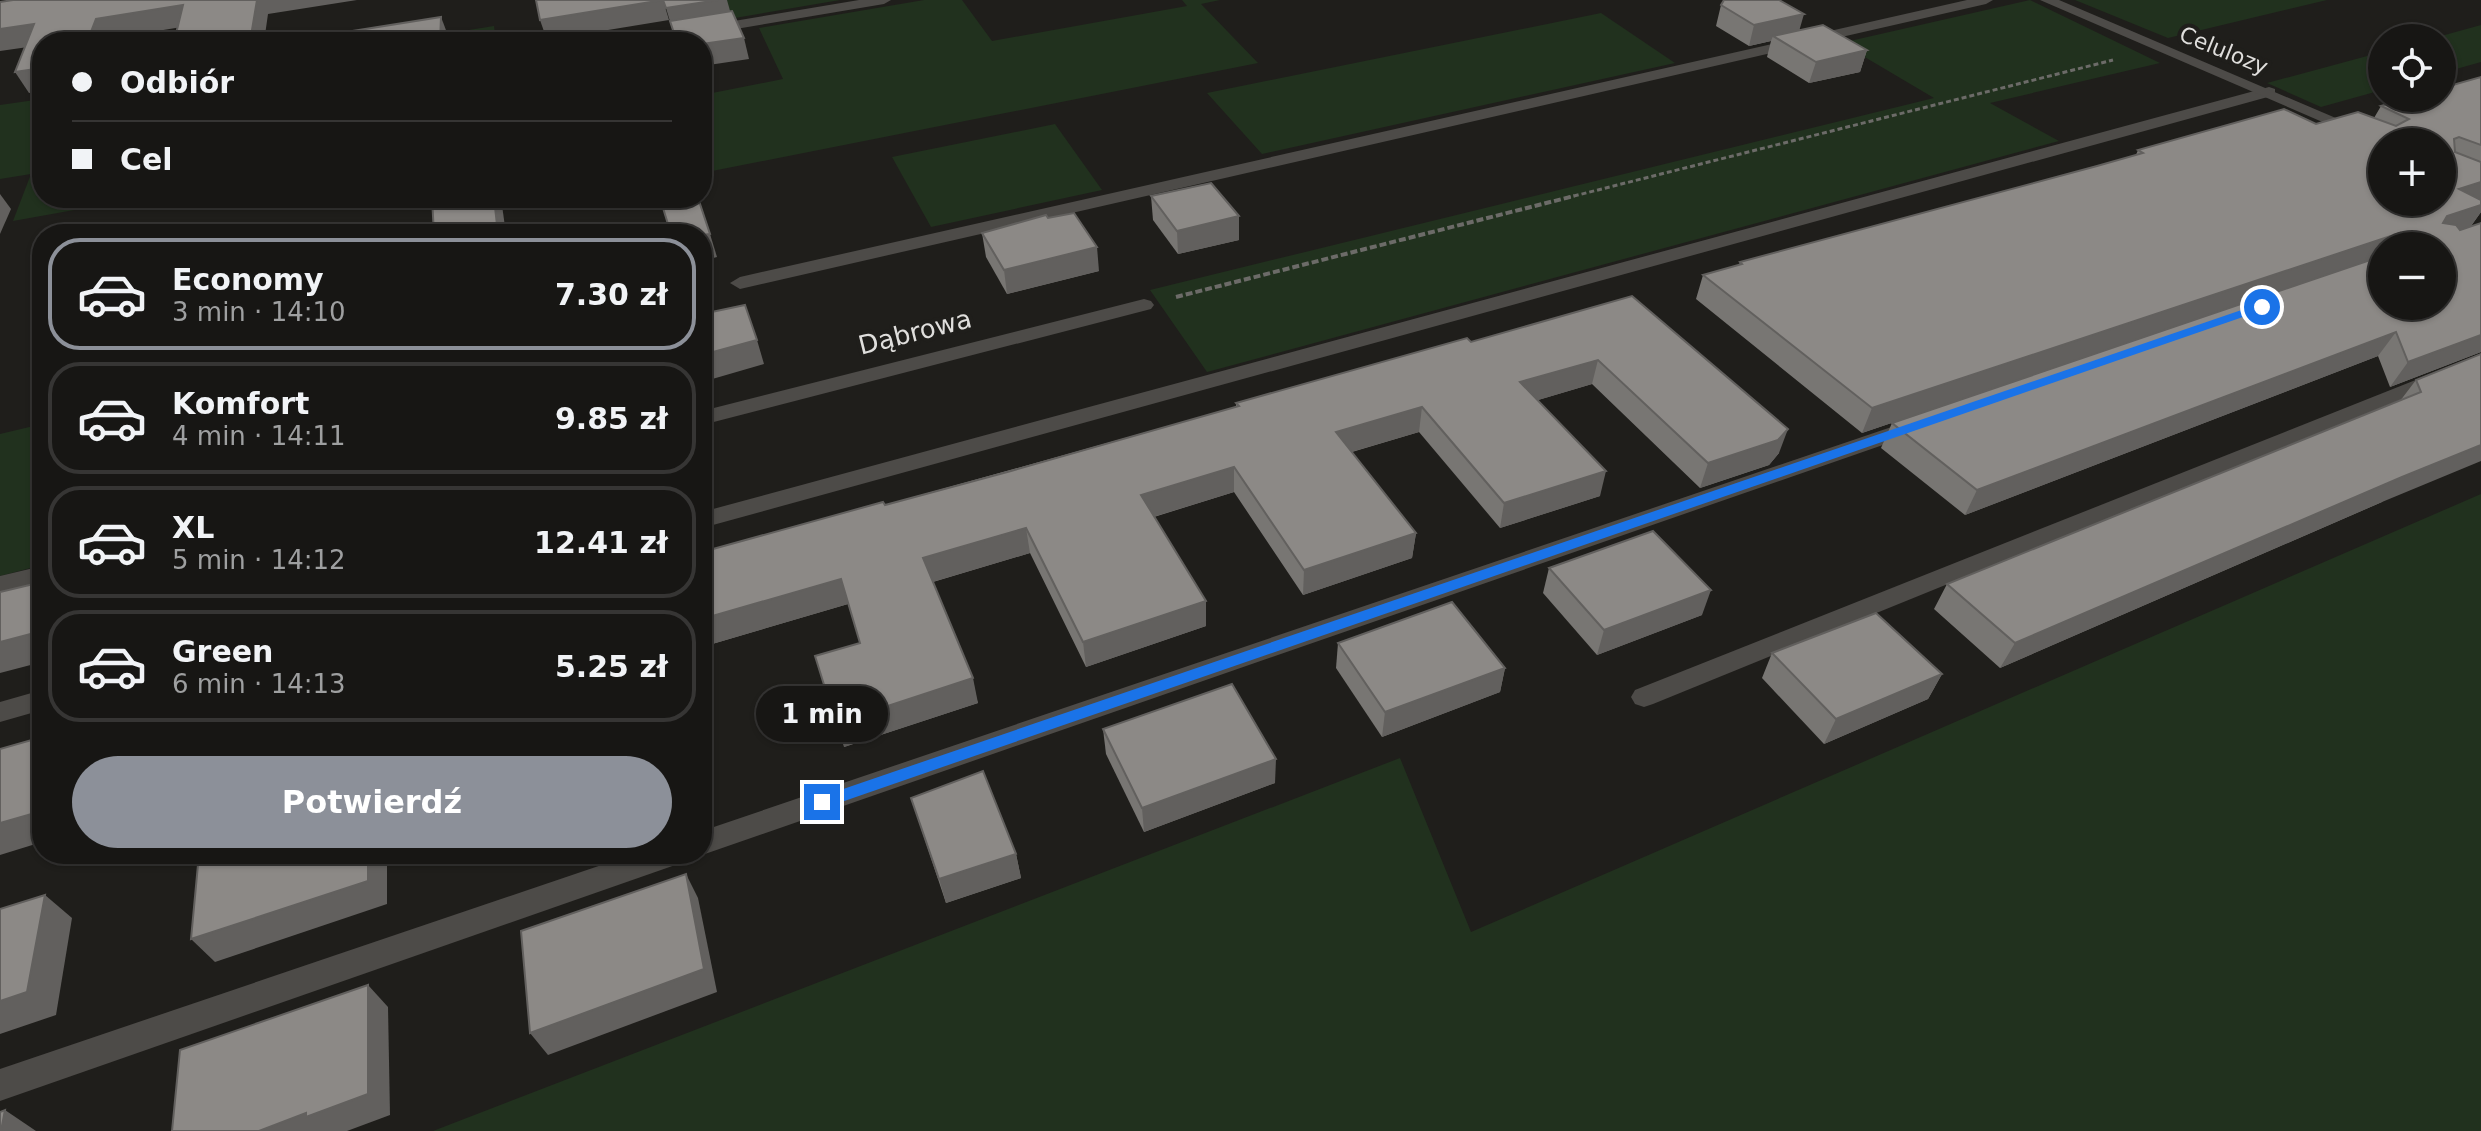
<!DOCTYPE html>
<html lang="pl">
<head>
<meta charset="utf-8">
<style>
  body { margin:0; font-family:"DejaVu Sans",sans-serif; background:#242322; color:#f1f3f6; height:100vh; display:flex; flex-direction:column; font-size:30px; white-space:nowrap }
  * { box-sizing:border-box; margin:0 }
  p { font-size:26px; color:#9e9fa0 }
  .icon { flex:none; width:44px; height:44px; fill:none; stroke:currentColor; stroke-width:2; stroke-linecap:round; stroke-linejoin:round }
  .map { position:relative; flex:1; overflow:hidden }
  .panel { position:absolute; left:32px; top:224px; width:680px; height:640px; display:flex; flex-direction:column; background:#171614; border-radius:32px; box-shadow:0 2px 6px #0004,0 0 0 2px #363534 }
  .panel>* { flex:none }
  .guide { position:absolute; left:32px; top:32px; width:680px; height:176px; border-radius:32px; box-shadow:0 2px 6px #0004,0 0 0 2px #363534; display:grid; align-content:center; height:176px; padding:0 40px; background:#171614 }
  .buttons { position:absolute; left:2368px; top:24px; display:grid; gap:16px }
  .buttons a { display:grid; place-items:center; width:88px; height:88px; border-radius:50%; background:#171614; box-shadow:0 2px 6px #0004,0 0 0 2px #363534; font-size:40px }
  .end { position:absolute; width:36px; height:36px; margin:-18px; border:10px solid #1a73e8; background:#fff; box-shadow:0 0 0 4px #fff }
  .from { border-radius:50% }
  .bubble { position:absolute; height:56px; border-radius:28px; background:#171614; box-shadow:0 2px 6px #0004,0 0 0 2px #363534; font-size:26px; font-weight:700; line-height:56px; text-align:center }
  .guide b { display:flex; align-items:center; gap:28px; height:76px; font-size:30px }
  .guide b+b { border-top:2px solid #363534 }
  .guide i { width:20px; height:20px; background:#f1f3f6 }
  ul { padding:14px 0 0; list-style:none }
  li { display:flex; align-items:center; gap:24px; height:112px; margin:0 16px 12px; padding:0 24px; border:4px solid #363534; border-radius:32px }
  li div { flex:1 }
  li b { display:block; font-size:30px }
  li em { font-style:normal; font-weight:700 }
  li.current { border-color:#8c9099 }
  li>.icon { width:72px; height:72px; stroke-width:1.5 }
  .primary-button { display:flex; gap:16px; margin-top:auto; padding:16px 40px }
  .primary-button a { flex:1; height:92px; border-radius:48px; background:#8c9099; color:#fff; font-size:32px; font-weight:700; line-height:92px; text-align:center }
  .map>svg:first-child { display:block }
  .green { fill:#21311e }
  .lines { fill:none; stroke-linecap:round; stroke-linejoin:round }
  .path-far1 { stroke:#6c6b68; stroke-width:3; stroke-dasharray:5 3; stroke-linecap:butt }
  .path { stroke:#6c6b68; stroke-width:4; stroke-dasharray:7 3; stroke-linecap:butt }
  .lane { fill:#4d4b48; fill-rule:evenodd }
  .street { fill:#4d4b48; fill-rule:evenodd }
  .wall { fill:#787673; fill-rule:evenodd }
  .shaded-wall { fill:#62605e }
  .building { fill:#8c8986; stroke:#62605e; stroke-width:2; fill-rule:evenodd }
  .route { fill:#1a73e8 }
  .labels { text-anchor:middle; stroke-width:8; stroke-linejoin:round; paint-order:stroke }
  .far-street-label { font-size:22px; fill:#dfdedc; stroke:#1f1e1b }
  .street-label { font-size:26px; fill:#dfdedc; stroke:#1f1e1b }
</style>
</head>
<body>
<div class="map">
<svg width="2481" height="1131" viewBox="0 0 2481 1131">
  <rect width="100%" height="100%" fill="#1f1e1b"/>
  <g class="green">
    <path d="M691,0H840L700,24Z"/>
    <path d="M924,0H962L992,41L1187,6L1182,0H1220L1201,4L1258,63L702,173V95L783,79L759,28Z"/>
    <path d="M2030,0L2160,63L1990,103L2059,141L1207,372L1150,290L1934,98L1841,43Z"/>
    <path d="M2075,0H2327L2168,38Z"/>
    <path d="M1601,13L1675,63L1262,154L1207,93Z"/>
    <path d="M2481,25V62L2442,73V38H2434Z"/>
    <path d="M494,26L496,42H393Z"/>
    <path d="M2382,52V90L2321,107L2267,83Z"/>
    <path d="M42,99V141L32,173L42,172V198H141L13,221L31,174L0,179V105Z"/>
    <path d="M1055,124L1102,190L931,227L892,157Z"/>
    <path d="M42,424V565L0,576V434Z"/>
    <path d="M2481,494V1131H433L1400,758L1471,932Z"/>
  </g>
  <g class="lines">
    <path class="path-far1" d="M1566,198L2113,60"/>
    <path class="path" d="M1176,297L1574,196"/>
    <g class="lane">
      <path d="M859,0H891L884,4L659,42H625L632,38Z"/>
      <path d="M1967,0H1993L1986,4L740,289L730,283L740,277Z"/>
      <path d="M2269,87L2275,89V95L702,528V512Z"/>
      <path d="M2481,354V367L1653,704L1644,707L1635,704L1631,697L1635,690Z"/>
      <path d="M1918,418L1926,420L1929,425L1926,430L702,855L698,854H702V831Z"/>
      <path d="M42,690V710L0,722V702Z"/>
      <path d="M634,854H686L681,863L0,1101V1069Z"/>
    </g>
    <g class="street">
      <path d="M2040,0H2059L2392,142H2382V146H2378Z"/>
      <path d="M1144,299L1151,301L1154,305L1151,309L702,425V411Z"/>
      <path d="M42,566V584L0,594V576Z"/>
    </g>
  </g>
  <g class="wall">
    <path d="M1721,5L1867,50L1860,72L1809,83L1767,57L1771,41L1749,46L1716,26Z"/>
    <path d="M2481,77V212L2471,226L2481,352L2390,387L2378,356L1965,515L1881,448L1892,423L2071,362L1862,433L1696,299L1703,275L1739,265L1740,262L2097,166L2136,155L2138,150L2316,124L2374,118L2381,106ZM2382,246H2442L2382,306Z"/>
    <path d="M1151,196L1239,240L1178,254L1153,220Z"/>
    <path d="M1048,218L1099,271L1007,294L986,257L982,233Z"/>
    <path d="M1632,296L1779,453L1769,465L1700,488L1592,384L1538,400L1600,496L1500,528L1419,432L1352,452L1416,533L1412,558L1303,595L1234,492L1154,517L1206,626L1086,667L1030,553L933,582L978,703L844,747L860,643L848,604L702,647V552L885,505L1236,407V403L1471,342Z"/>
    <path d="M2481,354L2382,502L2000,668L1934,609L1947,584L2400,401L2416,380Z"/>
    <path d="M1549,568L1702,615L1597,655L1543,593Z"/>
    <path d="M1338,643L1505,668L1500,692L1382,737L1336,668Z"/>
    <path d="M1772,653L1942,674L1928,699L1824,744L1762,678Z"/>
    <path d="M1103,729L1275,783L1144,832L1106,754Z"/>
    <path d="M911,798L1016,854L1021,878L946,903Z"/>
  </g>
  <g class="shaded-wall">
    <path d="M257,0H357L268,14L264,42H247Z"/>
    <path d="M663,0L669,20L547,40L540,20Z"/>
    <path d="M718,0H727L732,18L672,28L666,8Z"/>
    <path d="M183,5L194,25L108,39L107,42H87L96,19Z"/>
    <path d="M1804,14L1798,35L1773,36L1771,41L1749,46L1754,25Z"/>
    <path d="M441,17L449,38V42H440Z"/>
    <path d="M34,24L42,45L0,51V29Z"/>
    <path d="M744,38L749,59L702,66V44Z"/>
    <path d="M1867,50L1860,72L1809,83L1816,62Z"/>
    <path d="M42,68V91L29,93L15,72Z"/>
    <path d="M2481,182V200L2459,189Z"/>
    <path d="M0,194L11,209L0,234Z"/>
    <path d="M494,198H501L506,234H498Z"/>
    <path d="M2481,205V212L2471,226L2430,239L2447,216Z"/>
    <path d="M1239,216V240L1178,254L1177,231Z"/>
    <path d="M2400,233L2391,246H2382V257L1862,433L1872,408Z"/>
    <path d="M710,234L717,257L702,261V235Z"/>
    <path d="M1097,247L1099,271L1007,294L1004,270Z"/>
    <path d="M2396,332L2378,356L1965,515L1977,490Z"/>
    <path d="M2481,335V352L2390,387L2408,362Z"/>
    <path d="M757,340L764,364L702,382V355Z"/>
    <path d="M1598,360L1592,384L1515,407L1520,382Z"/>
    <path d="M1422,407L1419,432L1334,457L1336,432Z"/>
    <path d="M1788,429L1779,453L1769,465L1700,488L1708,463Z"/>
    <path d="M2481,445V461L2382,502L2000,668L2015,643L2402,477Z"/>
    <path d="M1234,467V492L1143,520L1141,495Z"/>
    <path d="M1606,471L1600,496L1500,528L1504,503Z"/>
    <path d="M1026,528L1030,553L929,583L923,558Z"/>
    <path d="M1416,533L1412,558L1303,595L1304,570Z"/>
    <path d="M841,579L848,604L702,647V619Z"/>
    <path d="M1711,590L1702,615L1597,655L1604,630Z"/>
    <path d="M1206,601V626L1086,667L1083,642Z"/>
    <path d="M42,631V662L0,673V642Z"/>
    <path d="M1505,668L1500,692L1382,737L1385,712Z"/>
    <path d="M1942,674L1928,699L1824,744L1836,719Z"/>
    <path d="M973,678L978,703L844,747L836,723Z"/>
    <path d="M1276,759L1275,783L1144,832L1142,808Z"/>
    <path d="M42,811V842L0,855V823Z"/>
    <path d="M368,854H387V904L215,962L191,939Z"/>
    <path d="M1016,854L1021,878L946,903L939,879Z"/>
    <path d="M686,874L698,898L717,992L548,1055L530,1033Z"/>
    <path d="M45,895L72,918L56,1015L0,1034V1001Z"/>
    <path d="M368,985L388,1007L390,1115L347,1131H259Z"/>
    <path d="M5,1110L36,1131H1Z"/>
  </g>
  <g class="building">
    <path d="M13,0H257L250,42H174L183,5L96,19L87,42H42V68L15,72L34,24L0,29V2Z"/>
    <path d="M536,0H663L540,20Z"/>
    <path d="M663,0H718L666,8Z"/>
    <path d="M1724,0H1779L1804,14L1754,25L1721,5Z"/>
    <path d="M732,11L744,38L702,44V42H677L670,21Z"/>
    <path d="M441,17L440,42H329L334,34Z"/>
    <path d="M1823,25L1867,50L1816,62L1773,36Z"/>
    <path d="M2481,77V145L2459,137L2454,139L2455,152L2481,162V182L2459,189L2481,200V205L2447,216L2443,223L2456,225L2460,230L2481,223V335L2408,362L2396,332L1977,490L1892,423L2382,256V306H2442V246H2399L2400,233L1872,408L1703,275L1742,264L1740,262L2097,166L2143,153L2138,150L2284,109L2316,124L2358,112L2396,126L2409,119L2381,106L2408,98H2442V88ZM2382,142H2442V202H2382Z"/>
    <path d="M1211,183L1239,216L1177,231L1151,196Z"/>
    <path d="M432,198H494L498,234H434Z"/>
    <path d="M660,198H698L710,234L702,235V234H671Z"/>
    <path d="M1074,213L1097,247L1004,270L982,233L1046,215L1048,218Z"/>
    <path d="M1632,296L1788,429L1778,440L1708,463L1598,360L1520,382L1606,471L1504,503L1422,407L1336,432L1416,533L1304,570L1234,467L1141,495L1206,601L1083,642L1026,528L923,558L973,678L836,723L815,656L860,643L841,579L702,619V552L883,502L885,505L1011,471L1239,406L1236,403L1467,338L1471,342Z"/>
    <path d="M745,305L757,340L702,355V314Z"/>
    <path d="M2481,354V445L2402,477L2015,643L1947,584L2421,392L2416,380Z"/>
    <path d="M1653,531L1711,590L1604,630L1549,568Z"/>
    <path d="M42,582V631L0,642V592Z"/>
    <path d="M1452,602L1505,668L1385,712L1338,643Z"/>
    <path d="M1876,613L1942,674L1836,719L1772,653Z"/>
    <path d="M1232,684L1276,759L1142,808L1103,729Z"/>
    <path d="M42,737V811L0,823V749Z"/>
    <path d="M983,771L1016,854L939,879L911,798Z"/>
    <path d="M199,854H368V881L191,939Z"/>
    <path d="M686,874L704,969L530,1033L521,931Z"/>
    <path d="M45,895L27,992L0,1001V909Z"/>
    <path d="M368,985V1094L306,1117V1113L259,1131H172L180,1050Z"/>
    <path d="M5,1110L1,1131H0V1112Z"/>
  </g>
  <path class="route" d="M2262,303L2266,304V309L827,807H817L814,802L817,798Z"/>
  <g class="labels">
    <g class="far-street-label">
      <text transform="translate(2224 50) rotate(22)" y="8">Celulozy</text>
    </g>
    <g class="street-label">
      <text transform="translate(915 332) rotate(-14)" y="9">Dąbrowa</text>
    </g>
  </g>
</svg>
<div class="buttons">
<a><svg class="icon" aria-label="locate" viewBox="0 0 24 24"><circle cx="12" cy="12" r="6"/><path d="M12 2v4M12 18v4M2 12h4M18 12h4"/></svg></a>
<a>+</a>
<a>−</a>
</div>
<i class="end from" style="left:2262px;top:307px"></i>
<i class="end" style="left:822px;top:802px"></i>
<div class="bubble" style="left:756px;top:686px;width:132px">1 min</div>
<div class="guide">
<b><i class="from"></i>Odbiór</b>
<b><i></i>Cel</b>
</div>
<section class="panel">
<ul>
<li class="current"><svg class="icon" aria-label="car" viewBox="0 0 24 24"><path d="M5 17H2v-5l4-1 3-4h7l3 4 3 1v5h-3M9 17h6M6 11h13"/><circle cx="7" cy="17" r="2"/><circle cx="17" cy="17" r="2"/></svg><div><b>Economy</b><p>3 min · 14:10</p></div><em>7.30 zł</em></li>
<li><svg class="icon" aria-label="car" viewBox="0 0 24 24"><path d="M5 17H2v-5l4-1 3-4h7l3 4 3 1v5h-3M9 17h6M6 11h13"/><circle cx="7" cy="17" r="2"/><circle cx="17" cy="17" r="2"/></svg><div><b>Komfort</b><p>4 min · 14:11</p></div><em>9.85 zł</em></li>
<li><svg class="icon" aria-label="car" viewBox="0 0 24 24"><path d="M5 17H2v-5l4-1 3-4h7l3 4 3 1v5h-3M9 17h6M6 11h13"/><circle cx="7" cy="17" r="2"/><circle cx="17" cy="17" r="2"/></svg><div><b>XL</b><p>5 min · 14:12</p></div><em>12.41 zł</em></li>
<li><svg class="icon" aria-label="car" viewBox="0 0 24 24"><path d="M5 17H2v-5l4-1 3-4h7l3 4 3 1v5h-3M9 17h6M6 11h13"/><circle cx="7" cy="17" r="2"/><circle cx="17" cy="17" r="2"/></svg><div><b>Green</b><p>6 min · 14:13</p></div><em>5.25 zł</em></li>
</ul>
<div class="primary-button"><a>Potwierdź</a></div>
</section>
</div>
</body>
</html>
